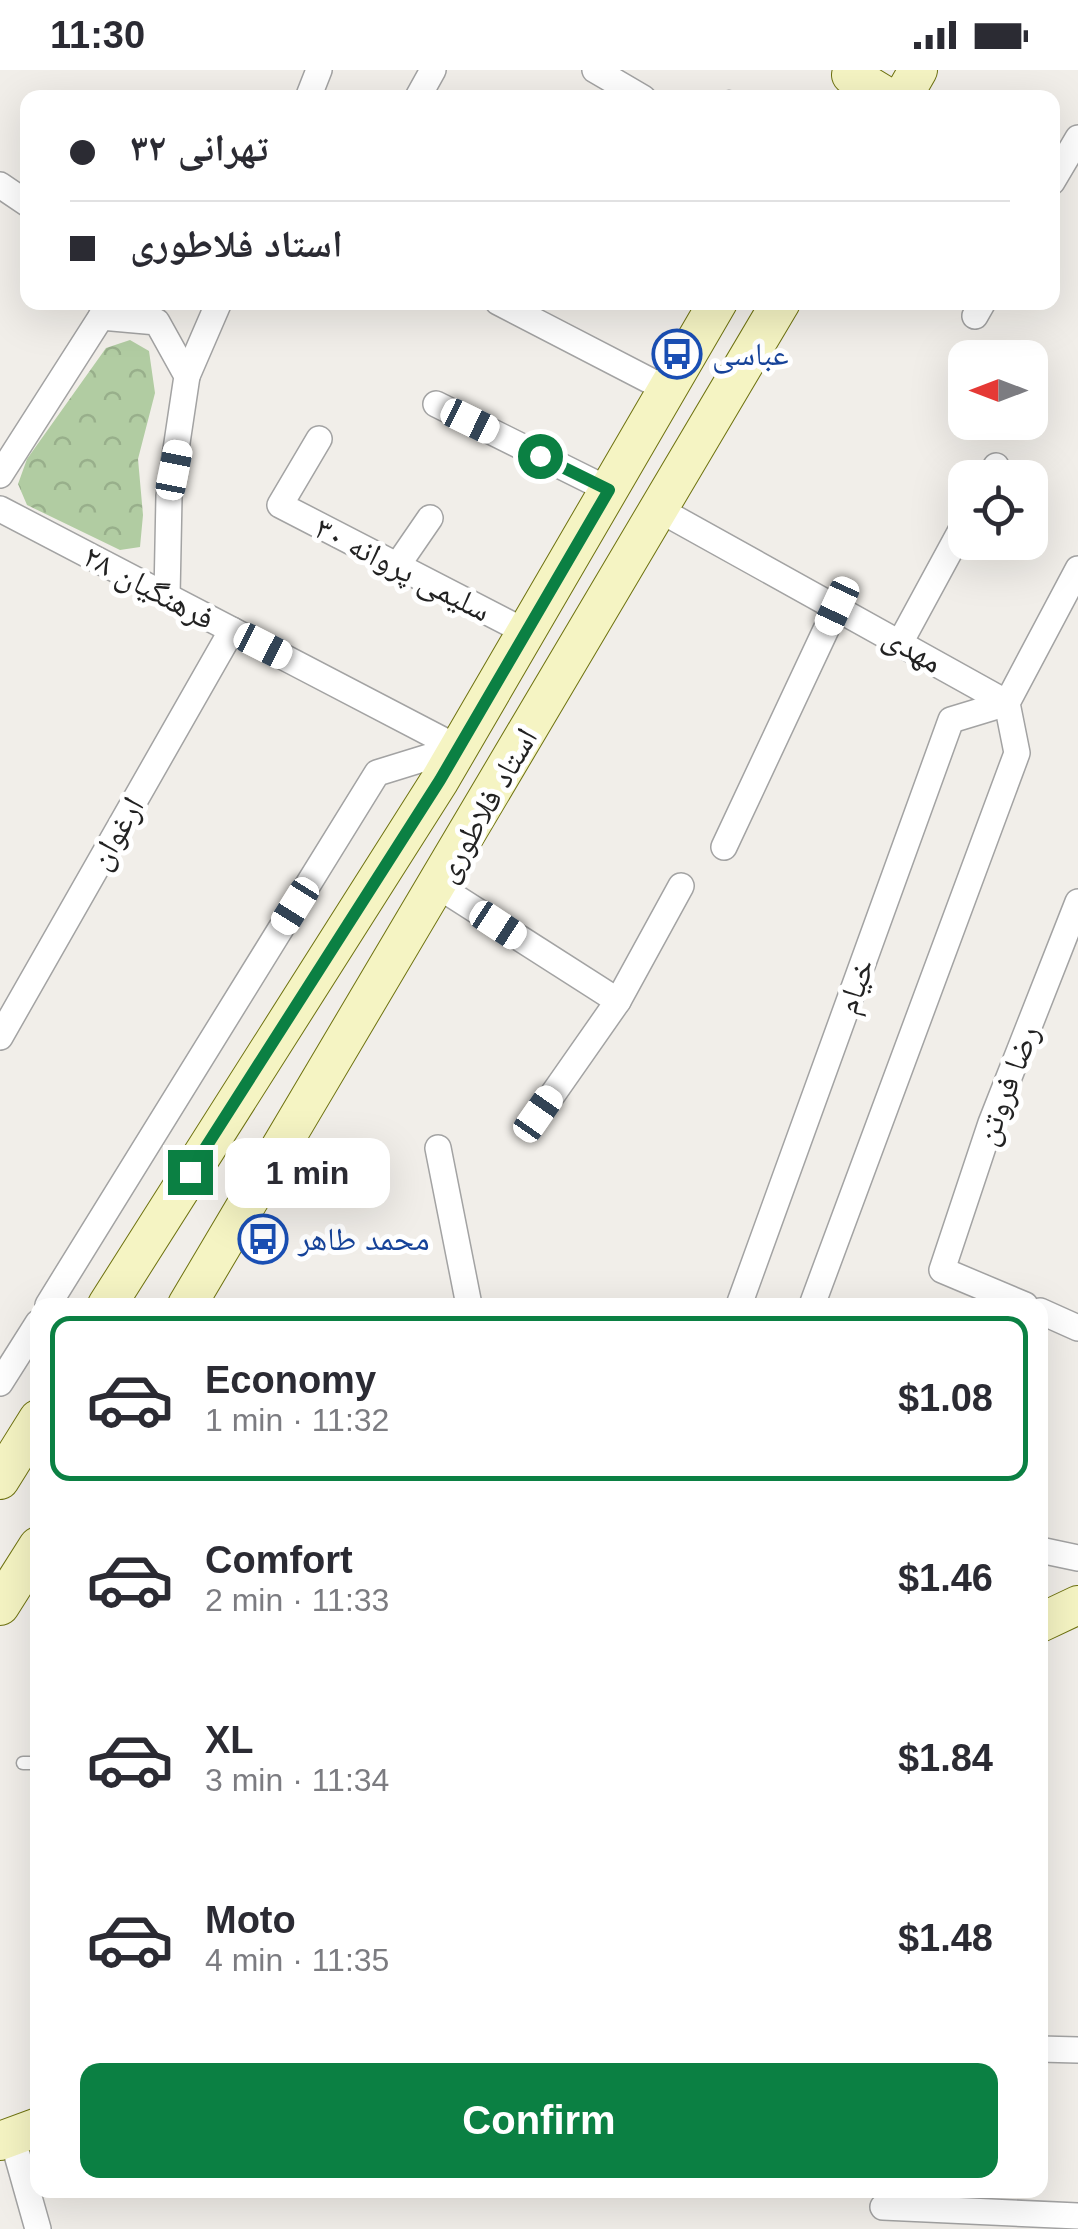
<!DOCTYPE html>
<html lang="en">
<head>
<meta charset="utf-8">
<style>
  body { margin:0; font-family:Helvetica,"Noto Naskh Arabic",sans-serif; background:#f7f7f7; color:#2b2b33; height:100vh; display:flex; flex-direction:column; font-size:38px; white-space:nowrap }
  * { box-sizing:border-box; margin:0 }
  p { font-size:32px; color:#7c7c81 }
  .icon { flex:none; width:55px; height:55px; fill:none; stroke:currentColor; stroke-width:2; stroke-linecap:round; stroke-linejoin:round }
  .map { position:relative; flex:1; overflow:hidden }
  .sheet { position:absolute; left:30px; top:1228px; width:1018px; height:900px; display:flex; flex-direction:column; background:#fff; border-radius:20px; box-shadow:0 10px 40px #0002 }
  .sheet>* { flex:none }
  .guide { position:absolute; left:20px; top:20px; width:1040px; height:220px; border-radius:20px; box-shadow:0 10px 40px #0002; display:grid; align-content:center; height:220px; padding:0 50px; background:#fff }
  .needle { width:65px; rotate:270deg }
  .tools { position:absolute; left:948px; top:270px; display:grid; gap:20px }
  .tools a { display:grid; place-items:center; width:100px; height:100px; border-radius:20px; background:#fff; box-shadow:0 10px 40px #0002; font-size:50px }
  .end { position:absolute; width:45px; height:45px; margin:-22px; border:12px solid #0b8043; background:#fff; box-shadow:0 0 0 5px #fff }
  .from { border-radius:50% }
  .bubble { position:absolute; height:70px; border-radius:20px; background:#fff; box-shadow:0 10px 40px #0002; font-size:32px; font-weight:800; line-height:70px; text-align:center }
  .car { position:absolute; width:30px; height:60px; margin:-30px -15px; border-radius:12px; box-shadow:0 0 8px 2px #0007; background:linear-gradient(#fff 24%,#345 0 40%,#fff 0 76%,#345 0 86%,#fff 0) }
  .guide b { display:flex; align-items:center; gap:35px; height:95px; font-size:38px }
  .guide b+b { border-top:2px solid #e1e1e2 }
  .guide i { width:25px; height:25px; background:#2b2b33 }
  ul { padding:18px 0 0; list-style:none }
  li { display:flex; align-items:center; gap:30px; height:165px; margin:0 20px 15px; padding:0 30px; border:5px solid transparent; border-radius:20px }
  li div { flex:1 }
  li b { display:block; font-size:38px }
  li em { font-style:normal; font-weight:800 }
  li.selected { border-color:#0b8043 }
  li>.icon { width:90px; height:90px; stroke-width:1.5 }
  .button { display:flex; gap:20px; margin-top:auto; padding:20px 50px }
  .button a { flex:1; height:115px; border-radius:20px; background:#0b8043; color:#fff; font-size:40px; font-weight:800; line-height:115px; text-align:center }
  .status { display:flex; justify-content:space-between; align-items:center; height:70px; padding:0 50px; background:#fff; direction:ltr }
  .status svg { height:28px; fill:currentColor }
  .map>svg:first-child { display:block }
  .forest { fill:url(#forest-crowns) }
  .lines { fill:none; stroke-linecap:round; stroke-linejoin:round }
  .lane-casing { stroke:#a3a3a3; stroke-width:15 }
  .street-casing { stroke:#a3a3a3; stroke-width:28 }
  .secondary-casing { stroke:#6e720f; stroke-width:40 }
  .lane { stroke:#fff; stroke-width:12 }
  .street { stroke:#fff; stroke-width:25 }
  .secondary { stroke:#f5f4c3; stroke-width:38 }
  .route { stroke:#0b8043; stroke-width:12 }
  .labels { text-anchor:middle; stroke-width:10; stroke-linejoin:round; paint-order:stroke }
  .transit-label { font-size:32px; fill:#164399; stroke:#fff; text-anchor:start }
  .street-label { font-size:32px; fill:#222; stroke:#fff }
</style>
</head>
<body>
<div class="status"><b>11:30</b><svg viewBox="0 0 49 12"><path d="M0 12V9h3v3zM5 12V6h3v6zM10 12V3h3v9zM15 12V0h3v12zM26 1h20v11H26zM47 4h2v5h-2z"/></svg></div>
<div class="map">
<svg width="1078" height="2159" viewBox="0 0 1078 2159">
  <defs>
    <pattern id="forest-crowns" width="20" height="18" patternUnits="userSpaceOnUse" patternTransform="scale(2.5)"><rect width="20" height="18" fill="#b1cca2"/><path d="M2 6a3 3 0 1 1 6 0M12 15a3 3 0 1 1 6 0" fill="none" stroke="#98af8b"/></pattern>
  </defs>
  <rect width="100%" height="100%" fill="#f1eee9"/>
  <path class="forest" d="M130,270L149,281L155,323L138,389L143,445L140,477L120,480L27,435L18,414L27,389L106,278Z"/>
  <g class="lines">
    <g class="lane-casing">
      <g id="lane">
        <path d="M728,28L729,27"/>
        <path d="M23,1693H38"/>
      </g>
    </g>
    <g class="street-casing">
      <g id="street">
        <path d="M595,0L643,28"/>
        <path d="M418,27L433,0"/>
        <path d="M308,28L319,0"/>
        <path d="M1052,112L1078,68"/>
        <path d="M0,115L28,134"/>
        <path d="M498,232L668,320"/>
        <path d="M975,246L983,232"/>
        <path d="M101,247L157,252L187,306L169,426L167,526"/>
        <path d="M187,306L219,232"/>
        <path d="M436,334L609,420"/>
        <path d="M319,369L280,435L526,562"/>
        <path d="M0,405L101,247"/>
        <path d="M990,408L996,396"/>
        <path d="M0,439L458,678"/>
        <path d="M660,440L1007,633"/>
        <path d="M397,496L430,448"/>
        <path d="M901,571L965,453"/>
        <path d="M724,777L837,536"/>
        <path d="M438,816L618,931"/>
        <path d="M0,967L232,560"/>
        <path d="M539,1044L618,931L681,816"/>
        <path d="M438,1078L469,1235"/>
        <path d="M48,1235L377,703L458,678"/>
        <path d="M739,1235L951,650L1007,633"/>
        <path d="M812,1235L1017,683L1007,633L1078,499"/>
        <path d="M1025,1235L942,1200L991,1053L1078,832"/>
        <path d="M1040,1241L1078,1258"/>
        <path d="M0,1313L38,1253"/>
        <path d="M1040,1480L1078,1488"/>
        <path d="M1040,1979L1078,1980"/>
        <path d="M12,2067L38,2159"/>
        <path d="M883,2137L1078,2146"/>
      </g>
    </g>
    <g class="secondary-casing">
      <g id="secondary">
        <path d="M851,5L889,28"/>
        <path d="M902,28L918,0"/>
        <path d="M107,1235L440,710L718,232"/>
        <path d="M187,1235L781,232"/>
        <path d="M0,1410L38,1349"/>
        <path d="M0,1536L38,1476"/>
        <path d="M1040,1553L1078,1535"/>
        <path d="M0,2071L38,2057"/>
      </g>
    </g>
    <use href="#lane" class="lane"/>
    <use href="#street" class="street"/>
    <use href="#secondary" class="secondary"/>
  </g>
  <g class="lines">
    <path class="route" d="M190,1102L440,710L609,420L540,386"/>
  </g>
  <defs>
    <g id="bus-ring" transform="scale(2.5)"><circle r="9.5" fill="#fff" stroke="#1a4fb4" stroke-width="1.5"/><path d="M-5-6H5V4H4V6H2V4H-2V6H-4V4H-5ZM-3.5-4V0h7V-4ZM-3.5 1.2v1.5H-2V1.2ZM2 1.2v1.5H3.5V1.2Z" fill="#1a4fb4"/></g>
  </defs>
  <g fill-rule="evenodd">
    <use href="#bus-ring" x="677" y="284"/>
    <use href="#bus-ring" x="263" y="1169"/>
  </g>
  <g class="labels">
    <g class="transit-label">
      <text x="712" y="295">عباسی</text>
      <text x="298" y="1180">محمد طاهر</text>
    </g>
    <g class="street-label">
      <text transform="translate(403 499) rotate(27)" y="11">سلیمی پروانه ۳۰</text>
      <text transform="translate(149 517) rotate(28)" y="11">فرهنگیان ۲۸</text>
      <text transform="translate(913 579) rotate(30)" y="11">مهدی</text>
      <text transform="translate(486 735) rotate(-60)" y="11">استاد فلاطوری</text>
      <text transform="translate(116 763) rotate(-60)" y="11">ارغوان</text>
      <text transform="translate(855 916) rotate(-70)" y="11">خیام</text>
      <text transform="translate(1007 1015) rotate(-69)" y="11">رضا فروتن</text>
    </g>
  </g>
</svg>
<div class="tools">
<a><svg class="needle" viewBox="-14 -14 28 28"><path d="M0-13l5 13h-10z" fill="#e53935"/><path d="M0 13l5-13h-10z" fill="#7c7c81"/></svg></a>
<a><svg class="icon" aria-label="locate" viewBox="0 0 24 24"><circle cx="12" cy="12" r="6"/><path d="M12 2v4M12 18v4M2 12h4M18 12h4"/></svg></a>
</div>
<i class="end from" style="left:540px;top:386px"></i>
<i class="end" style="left:190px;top:1102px"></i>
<div class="bubble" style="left:225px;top:1068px;width:165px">1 min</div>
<i class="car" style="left:470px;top:351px;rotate:116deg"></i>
<i class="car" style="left:174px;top:400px;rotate:11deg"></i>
<i class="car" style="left:837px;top:536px;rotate:205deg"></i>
<i class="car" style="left:263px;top:576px;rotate:117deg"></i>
<i class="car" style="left:295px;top:836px;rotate:212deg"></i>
<i class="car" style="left:498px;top:855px;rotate:123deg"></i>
<i class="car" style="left:538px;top:1044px;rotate:35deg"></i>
<div class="guide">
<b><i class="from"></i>تهرانی ۳۲</b>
<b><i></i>استاد فلاطوری</b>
</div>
<section class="sheet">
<ul>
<li class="selected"><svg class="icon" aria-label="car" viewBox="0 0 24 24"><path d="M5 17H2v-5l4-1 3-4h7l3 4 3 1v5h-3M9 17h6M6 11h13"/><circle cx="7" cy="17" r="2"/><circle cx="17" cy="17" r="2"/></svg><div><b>Economy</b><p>1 min · 11:32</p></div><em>$1.08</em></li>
<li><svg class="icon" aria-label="car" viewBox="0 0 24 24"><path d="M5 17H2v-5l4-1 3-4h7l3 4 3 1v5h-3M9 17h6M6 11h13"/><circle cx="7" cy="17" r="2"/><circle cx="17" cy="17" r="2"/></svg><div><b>Comfort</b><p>2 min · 11:33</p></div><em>$1.46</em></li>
<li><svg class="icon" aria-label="car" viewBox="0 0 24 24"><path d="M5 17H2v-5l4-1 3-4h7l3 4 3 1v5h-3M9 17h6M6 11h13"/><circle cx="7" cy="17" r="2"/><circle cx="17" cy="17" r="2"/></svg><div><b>XL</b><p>3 min · 11:34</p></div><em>$1.84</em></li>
<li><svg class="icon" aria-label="car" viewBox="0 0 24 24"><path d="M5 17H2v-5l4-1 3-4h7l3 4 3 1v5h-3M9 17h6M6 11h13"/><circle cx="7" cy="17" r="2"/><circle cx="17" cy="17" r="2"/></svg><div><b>Moto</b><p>4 min · 11:35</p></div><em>$1.48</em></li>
</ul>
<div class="button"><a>Confirm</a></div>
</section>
</div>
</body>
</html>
